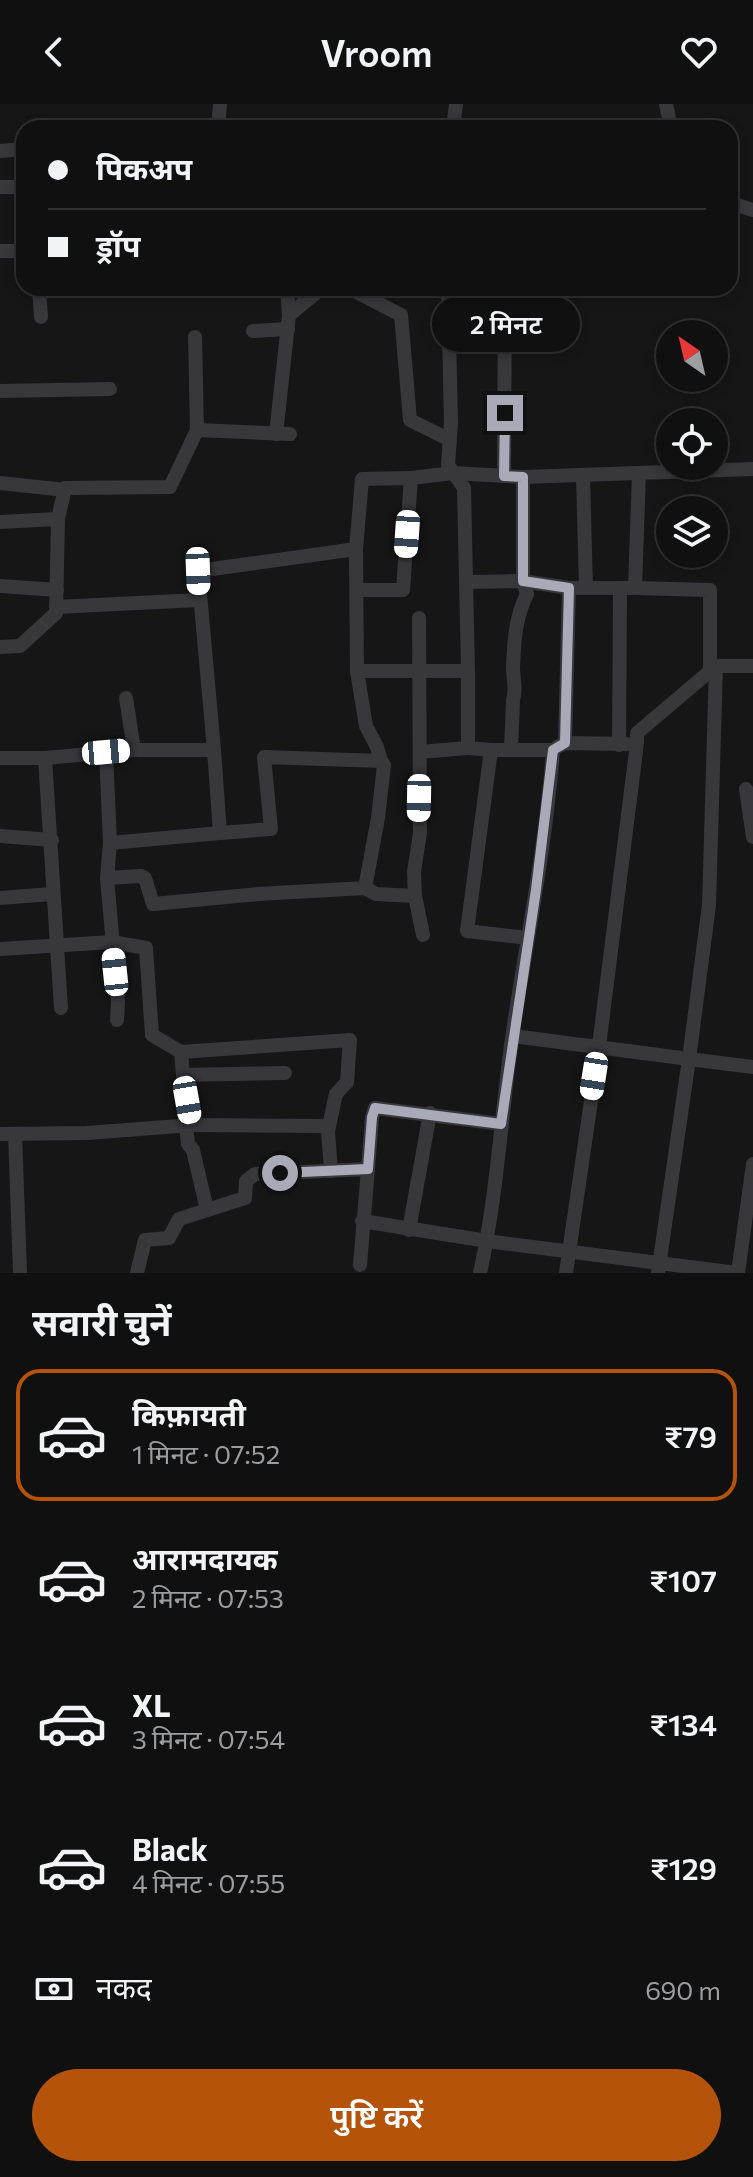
<!DOCTYPE html>
<html lang="hi">
<head>
<meta charset="utf-8">
<style>
  body { margin:0; font-family:Commissioner,"Noto Sans Devanagari",sans-serif; background:#1e1e1f; color:#f1f3f6; height:100vh; display:flex; flex-direction:column; font-size:30px; white-space:nowrap }
  * { box-sizing:border-box; margin:0 }
  p { font-size:26px; color:#9c9d9f }
  .icon { flex:none; width:44px; height:44px; fill:none; stroke:currentColor; stroke-width:2; stroke-linecap:round; stroke-linejoin:round }
  .map { position:relative; height:1169px; overflow:hidden }
  .panel { display:flex; flex-direction:column; background:#101011; flex:1 }
  .panel>* { flex:none }
  .banner { position:absolute; left:16px; top:16px; width:722px; height:176px; border-radius:24px; box-shadow:0 4px 12px #0003,0 0 0 2px #303031; display:grid; align-content:center; height:176px; padding:0 32px; background:#101011 }
  .needle { width:52px; rotate:326deg }
  .tools { position:absolute; left:656px; top:216px; display:grid; gap:16px }
  .tools a { display:grid; place-items:center; width:72px; height:72px; border-radius:50%; background:#101011; box-shadow:0 4px 12px #0003,0 0 0 2px #303031; font-size:40px }
  .end { position:absolute; width:36px; height:36px; margin:-18px; border:10px solid #a9a9b7; background:#111; box-shadow:0 0 0 4px #111 }
  .from { border-radius:50% }
  .bubble { position:absolute; height:56px; border-radius:28px; background:#101011; box-shadow:0 4px 12px #0003,0 0 0 2px #303031; font-size:26px; font-weight:600; line-height:56px; text-align:center }
  .car { position:absolute; width:24px; height:48px; margin:-24px -12px; border-radius:10px; box-shadow:0 0 6px 2px #0007; background:linear-gradient(#fff 24%,#345 0 40%,#fff 0 76%,#345 0 86%,#fff 0) }
  .banner b { display:flex; align-items:center; gap:28px; height:76px; font-size:30px }
  .banner b+b { border-top:2px solid #303031 }
  .banner i { width:20px; height:20px; background:#f1f3f6 }
  ul { padding:0; list-style:none }
  li { display:flex; align-items:center; gap:24px; height:132px; margin:0 16px 12px; padding:0 16px; border:4px solid transparent; border-radius:24px }
  li div { flex:1 }
  li b { display:block; font-size:30px }
  li em { font-style:normal; font-weight:600 }
  li.selected { border-color:#b45309 }
  li>.icon { width:72px; height:72px; stroke-width:1.5 }
  h2 { padding:0 32px; font-size:36px; line-height:96px }
  .pay { display:flex; align-items:center; gap:20px; height:88px; padding:0 32px; font-size:30px }
  .pay p { margin-inline-start:auto }
  .button { display:flex; gap:16px; margin-top:auto; padding:16px 32px }
  .button a { flex:1; height:92px; border-radius:48px; background:#b45309; color:#fff; font-size:32px; font-weight:600; line-height:92px; text-align:center }
  header { display:flex; justify-content:space-between; align-items:center; height:104px; padding:0 32px; background:#101011; font-size:36px; font-weight:600 }
  .map>svg:first-child { display:block }
  .lines { fill:none; stroke-linecap:round; stroke-linejoin:round }
  .minor { stroke:#38373c; stroke-width:14 }
  .route { stroke:#a9a9b7; stroke-width:10 }
</style>
</head>
<body>
<header><svg class="icon" aria-label="back" viewBox="0 0 24 24"><path d="M15 5l-7 7 7 7"/></svg>Vroom<svg class="icon" aria-label="heart" viewBox="0 0 24 24"><path d="M12 20l-8-8c-3-5 5-10 8-4 3-6 11-1 8 4z"/></svg></header>
<div class="map">
<svg width="753" height="1169" viewBox="0 0 753 1169">
  <rect width="100%" height="100%" fill="#161617"/>
  <g class="lines">
    <g class="minor">
      <path d="M666,0L671,24"/>
      <path d="M218,24L220,0"/>
      <path d="M453,24L456,0"/>
      <path d="M0,47L24,45"/>
      <path d="M0,83H24"/>
      <path d="M730,99L753,106"/>
      <path d="M0,147H24"/>
      <path d="M39,184L41,213"/>
      <path d="M349,184L401,211L410,316L450,336"/>
      <path d="M448,184L451,319L448,361L464,384L468,567"/>
      <path d="M225,185L241,184"/>
      <path d="M559,187V184"/>
      <path d="M289,211L322,184"/>
      <path d="M253,227L288,225"/>
      <path d="M195,233L197,326"/>
      <path d="M0,287L110,285"/>
      <path d="M276,330L289,211L287,184"/>
      <path d="M583,371L586,484"/>
      <path d="M504,372L505,184"/>
      <path d="M411,374L453,369L523,373L753,365"/>
      <path d="M0,379L65,386"/>
      <path d="M58,415L65,384L170,383L197,326L290,330"/>
      <path d="M0,418L58,415L56,509L20,542L0,543"/>
      <path d="M467,478L523,477L569,484H635L639,369"/>
      <path d="M0,482L57,486"/>
      <path d="M635,484L710,486V567"/>
      <path d="M56,503L199,496"/>
      <path d="M419,514L420,729L414,768L415,792L423,831"/>
      <path d="M716,562L709,801L689,955L753,963"/>
      <path d="M357,567L356,445L362,375L411,374L403,486H358"/>
      <path d="M126,594L134,646"/>
      <path d="M565,639L569,484"/>
      <path d="M619,641L620,484"/>
      <path d="M557,643L565,639L627,640"/>
      <path d="M214,646L198,467L356,445"/>
      <path d="M511,646L513,596C517,585 513,576 513,564C514,539 515,514 527,490L523,477V373"/>
      <path d="M420,648L468,644"/>
      <path d="M0,654H45L134,646H214L220,729L110,739L106,648"/>
      <path d="M45,654L61,904"/>
      <path d="M381,657L377,643L366,622L357,567H468V644L491,646"/>
      <path d="M746,685L753,733"/>
      <path d="M0,732L52,736"/>
      <path d="M110,739L107,774L118,897L117,916"/>
      <path d="M107,774L141,772L145,774L153,800L258,790L365,784L378,714L384,661L381,657L264,653L271,725L220,729"/>
      <path d="M365,784L376,790L415,792"/>
      <path d="M0,794L52,790"/>
      <path d="M0,845L112,838L146,844L152,931L181,948L183,971"/>
      <path d="M513,932L689,955L658,1169"/>
      <path d="M181,948L350,936L347,978L336,990L328,1027"/>
      <path d="M192,1021L324,1022L328,1027L331,1067"/>
      <path d="M186,1022L188,1040L193,1046L207,1106"/>
      <path d="M0,1030L87,1029L192,1021L183,971L285,969"/>
      <path d="M15,1030L20,1169"/>
      <path d="M368,1065L372,1013L375,1004L501,1020"/>
      <path d="M362,1117L487,1137L737,1169"/>
      <path d="M409,1126L430,1009"/>
      <path d="M137,1169L145,1136L169,1134L179,1115L245,1094L246,1077L255,1070L368,1065L360,1161"/>
      <path d="M480,1169C497,1092 501,1013 512,934C526,838 546,743 553,646H491L467,827L528,834"/>
      <path d="M566,1169L599,942L637,639V629L716,562H753"/>
      <path d="M738,1169L753,1060"/>
    </g>
  </g>
  <g class="lines">
    <path class="route" d="M280,1069L368,1065L372,1013L375,1004L501,1020L536,786L553,646L565,639L569,484L523,477V373L504,372L505,309"/>
  </g>
</svg>
<div class="tools">
<a><svg class="needle" viewBox="-14 -14 28 28"><path d="M0-13l5 13h-10z" fill="#e53935"/><path d="M0 13l5-13h-10z" fill="#9c9d9f"/></svg></a>
<a><svg class="icon" aria-label="locate" viewBox="0 0 24 24"><circle cx="12" cy="12" r="6"/><path d="M12 2v4M12 18v4M2 12h4M18 12h4"/></svg></a>
<a><svg class="icon" aria-label="layers" viewBox="0 0 24 24"><path d="M12 4l9 5-9 5-9-5zM3 14l9 5 9-5"/></svg></a>
</div>
<i class="end from" style="left:280px;top:1069px"></i>
<i class="end" style="left:505px;top:309px"></i>
<div class="bubble" style="left:432px;top:192px;width:148px">2 मिनट</div>
<i class="car" style="left:407px;top:430px;rotate:184deg"></i>
<i class="car" style="left:198px;top:467px;rotate:178deg"></i>
<i class="car" style="left:106px;top:648px;rotate:85deg"></i>
<i class="car" style="left:419px;top:694px;rotate:181deg"></i>
<i class="car" style="left:115px;top:868px;rotate:354deg"></i>
<i class="car" style="left:594px;top:972px;rotate:189deg"></i>
<i class="car" style="left:187px;top:996px;rotate:170deg"></i>
<div class="banner">
<b><i class="from"></i>पिकअप</b>
<b><i></i>ड्रॉप</b>
</div>
</div>
<section class="panel">
<h2>सवारी चुनें</h2>
<ul>
<li class="selected"><svg class="icon" aria-label="car" viewBox="0 0 24 24"><path d="M5 17H2v-5l4-1 3-4h7l3 4 3 1v5h-3M9 17h6M6 11h13"/><circle cx="7" cy="17" r="2"/><circle cx="17" cy="17" r="2"/></svg><div><b>किफ़ायती</b><p>1 मिनट · 07:52</p></div><em>₹79</em></li>
<li><svg class="icon" aria-label="car" viewBox="0 0 24 24"><path d="M5 17H2v-5l4-1 3-4h7l3 4 3 1v5h-3M9 17h6M6 11h13"/><circle cx="7" cy="17" r="2"/><circle cx="17" cy="17" r="2"/></svg><div><b>आरामदायक</b><p>2 मिनट · 07:53</p></div><em>₹107</em></li>
<li><svg class="icon" aria-label="car" viewBox="0 0 24 24"><path d="M5 17H2v-5l4-1 3-4h7l3 4 3 1v5h-3M9 17h6M6 11h13"/><circle cx="7" cy="17" r="2"/><circle cx="17" cy="17" r="2"/></svg><div><b>XL</b><p>3 मिनट · 07:54</p></div><em>₹134</em></li>
<li><svg class="icon" aria-label="car" viewBox="0 0 24 24"><path d="M5 17H2v-5l4-1 3-4h7l3 4 3 1v5h-3M9 17h6M6 11h13"/><circle cx="7" cy="17" r="2"/><circle cx="17" cy="17" r="2"/></svg><div><b>Black</b><p>4 मिनट · 07:55</p></div><em>₹129</em></li>
</ul>
<div class="pay"><svg class="icon" aria-label="cash" viewBox="0 0 24 24"><path d="M3 7h18v10H3z"/><circle cx="12" cy="12" r="2"/></svg>नकद<p>690 m</p></div>
<div class="button"><a>पुष्टि करें</a></div>
</section>
</body>
</html>
